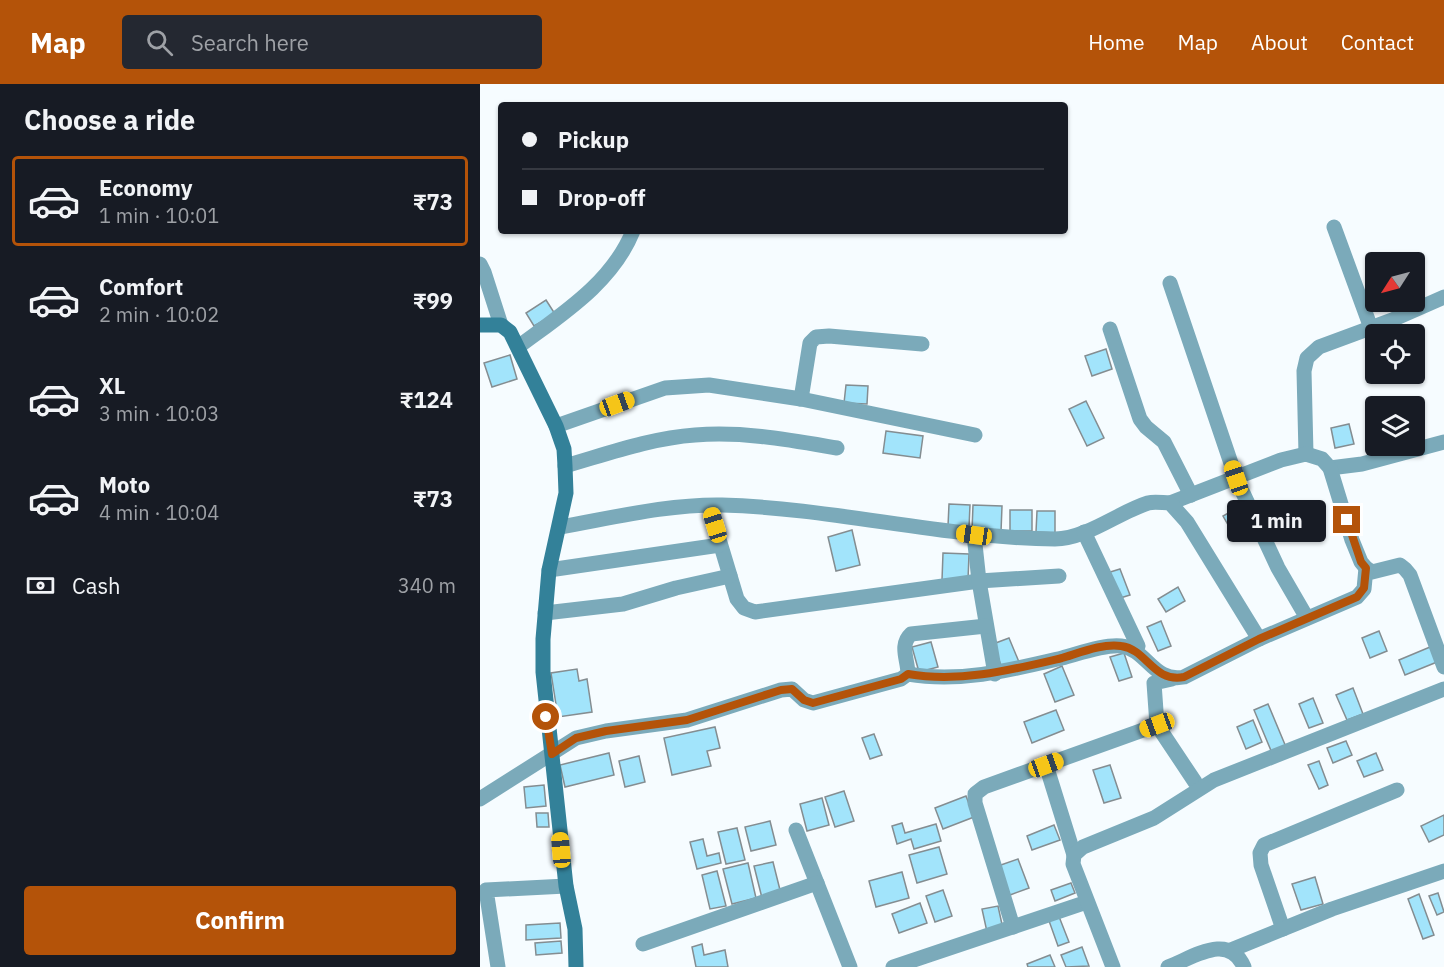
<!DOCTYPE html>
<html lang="en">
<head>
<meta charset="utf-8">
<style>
  body { margin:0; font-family:"IBM Plex Sans",sans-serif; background:#242831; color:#f1f3f6; height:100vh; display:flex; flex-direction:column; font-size:22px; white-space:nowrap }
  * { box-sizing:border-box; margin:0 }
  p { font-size:20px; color:#9ea1a6 }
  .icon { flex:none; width:33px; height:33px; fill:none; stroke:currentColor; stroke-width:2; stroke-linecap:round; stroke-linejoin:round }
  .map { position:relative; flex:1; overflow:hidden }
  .details { display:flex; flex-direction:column; background:#171b24; width:480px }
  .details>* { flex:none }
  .hud { position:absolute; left:18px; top:18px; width:570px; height:132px; border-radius:6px; box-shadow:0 2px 4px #0004; display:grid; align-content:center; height:132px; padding:0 24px; background:#171b24 }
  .needle { width:39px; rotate:234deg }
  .fabs { position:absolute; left:885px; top:168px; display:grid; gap:12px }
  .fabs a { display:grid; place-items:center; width:60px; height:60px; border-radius:6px; background:#171b24; box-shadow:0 2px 4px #0004; font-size:30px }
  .end { position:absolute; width:27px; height:27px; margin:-14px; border:8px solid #b45309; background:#fff; box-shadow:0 0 0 3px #fff }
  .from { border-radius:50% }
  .bubble { position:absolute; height:42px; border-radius:6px; background:#171b24; box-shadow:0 2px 4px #0004; font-size:20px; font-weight:800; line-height:42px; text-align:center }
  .car { position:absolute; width:18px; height:36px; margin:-18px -9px; border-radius:8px; box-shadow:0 0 4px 2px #0007; background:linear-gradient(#f5c518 24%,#345 0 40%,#f5c518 0 76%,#345 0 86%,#f5c518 0) }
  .hud b { display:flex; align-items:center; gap:21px; height:57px; font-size:22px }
  .hud b+b { border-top:2px solid #363941 }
  .hud i { width:15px; height:15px; background:#f1f3f6 }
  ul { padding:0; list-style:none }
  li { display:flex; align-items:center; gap:18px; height:90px; margin:0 12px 9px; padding:0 12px; border:3px solid transparent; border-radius:6px }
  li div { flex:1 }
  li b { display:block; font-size:22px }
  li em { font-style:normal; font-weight:800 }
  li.current { border-color:#b45309 }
  li>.icon { width:54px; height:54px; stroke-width:1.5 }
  h2 { padding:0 24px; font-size:27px; line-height:72px }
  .pay { display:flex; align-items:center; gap:15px; height:66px; padding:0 24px; font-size:22px }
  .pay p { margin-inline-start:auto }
  .cta { display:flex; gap:12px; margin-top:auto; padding:12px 24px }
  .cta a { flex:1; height:69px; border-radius:6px; background:#b45309; color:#fff; font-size:24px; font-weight:800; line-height:69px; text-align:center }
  header { display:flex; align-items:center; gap:36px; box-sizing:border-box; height:84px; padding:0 30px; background:#b45309; color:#fff }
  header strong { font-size:28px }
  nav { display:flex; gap:33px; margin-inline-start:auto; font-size:21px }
  .search { width:420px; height:54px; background:#242831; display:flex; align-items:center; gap:15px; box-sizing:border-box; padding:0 21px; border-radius:6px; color:#9ea1a6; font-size:22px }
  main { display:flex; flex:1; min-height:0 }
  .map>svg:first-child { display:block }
  .building { fill:#a2e4fb; stroke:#848d91; stroke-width:1.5 }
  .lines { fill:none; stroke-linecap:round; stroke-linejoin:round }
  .street { stroke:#7baaba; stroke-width:15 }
  .secondary { stroke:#338199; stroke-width:15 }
  .route { stroke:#b45309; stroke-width:8 }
</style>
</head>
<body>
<header>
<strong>Map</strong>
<div class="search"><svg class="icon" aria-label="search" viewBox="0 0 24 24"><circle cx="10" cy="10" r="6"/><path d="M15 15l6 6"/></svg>Search here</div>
<nav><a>Home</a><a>Map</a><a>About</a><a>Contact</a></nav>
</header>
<main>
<section class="details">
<h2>Choose a ride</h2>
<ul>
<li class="current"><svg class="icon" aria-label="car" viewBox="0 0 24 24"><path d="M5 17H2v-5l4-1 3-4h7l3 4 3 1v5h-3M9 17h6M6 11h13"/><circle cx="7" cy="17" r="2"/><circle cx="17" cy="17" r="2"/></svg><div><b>Economy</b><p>1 min · 10:01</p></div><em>₹73</em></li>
<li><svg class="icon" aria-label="car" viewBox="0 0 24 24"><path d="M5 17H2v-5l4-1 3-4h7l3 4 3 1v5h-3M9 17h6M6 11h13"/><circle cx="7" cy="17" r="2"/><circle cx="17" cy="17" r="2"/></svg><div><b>Comfort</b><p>2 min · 10:02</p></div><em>₹99</em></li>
<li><svg class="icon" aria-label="car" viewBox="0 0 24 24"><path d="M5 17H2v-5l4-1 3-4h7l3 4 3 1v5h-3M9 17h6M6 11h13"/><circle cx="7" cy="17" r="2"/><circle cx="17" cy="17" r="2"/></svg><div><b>XL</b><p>3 min · 10:03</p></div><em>₹124</em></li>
<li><svg class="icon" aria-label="car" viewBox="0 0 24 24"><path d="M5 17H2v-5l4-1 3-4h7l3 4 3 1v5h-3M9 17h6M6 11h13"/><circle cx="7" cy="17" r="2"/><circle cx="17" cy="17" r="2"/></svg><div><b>Moto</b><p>4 min · 10:04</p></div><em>₹73</em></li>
</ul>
<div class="pay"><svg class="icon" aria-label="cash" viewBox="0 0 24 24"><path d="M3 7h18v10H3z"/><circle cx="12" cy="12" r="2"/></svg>Cash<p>340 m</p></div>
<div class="cta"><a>Confirm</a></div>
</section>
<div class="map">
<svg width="964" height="883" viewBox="0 0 964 883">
  <rect width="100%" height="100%" fill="#f6fcff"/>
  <g class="building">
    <path d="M66,216L75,230L54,242L46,229Z"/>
    <path d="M626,265L632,285L612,292L605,272Z"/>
    <path d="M30,271L37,295L12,303L4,279Z"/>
    <path d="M366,301L388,302L387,320L364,319Z"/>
    <path d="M606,317L624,354L607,362L589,325Z"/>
    <path d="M869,340L874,360L855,364L851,344Z"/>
    <path d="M406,347L443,352L440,374L403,369Z"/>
    <path d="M469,420L490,421L489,443L468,442Z"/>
    <path d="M493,421L522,422L521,448L492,447Z"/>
    <path d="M757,424L769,445L755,453L743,432Z"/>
    <rect x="530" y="426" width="22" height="21"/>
    <path d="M557,427H575V449L556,448Z"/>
    <path d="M372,446L380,481L356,487L348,453Z"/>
    <path d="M463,469L489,470L488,496H462Z"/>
    <path d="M640,485L650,511L637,515L627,489Z"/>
    <path d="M698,503L705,517L686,528L678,515Z"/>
    <path d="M681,537L691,562L678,567L667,543Z"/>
    <path d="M899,547L907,567L890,574L882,554Z"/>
    <path d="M529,554L539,578L522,584L513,560Z"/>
    <path d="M451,558L458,583L439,588L432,563Z"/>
    <path d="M950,563L957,578L925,591L919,576Z"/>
    <path d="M644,569L652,593L639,597L630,573Z"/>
    <path d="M582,582L594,611L575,618L564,590Z"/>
    <path d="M97,585L99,597L107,595L112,628L78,633L71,589Z"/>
    <path d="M873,604L883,630L867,636L856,611Z"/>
    <path d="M833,614L843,639L829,644L819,620Z"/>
    <path d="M788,620L806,663L792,669L774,626Z"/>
    <path d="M576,626L584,646L552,659L544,638Z"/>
    <path d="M773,636L782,658L766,665L757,643Z"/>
    <path d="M235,643L240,664L227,667L231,682L192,691L184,654Z"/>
    <path d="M394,650L402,671L390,675L382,654Z"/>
    <path d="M866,657L872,671L853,679L847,664Z"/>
    <path d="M129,669L134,691L85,703L80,681Z"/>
    <path d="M896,669L903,686L884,693L877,677Z"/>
    <path d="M159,672L165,698L145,703L139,677Z"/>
    <path d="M839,677L848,701L839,705L828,681Z"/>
    <path d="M630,681L641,714L624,719L613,686Z"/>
    <path d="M64,701L66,722L46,724L44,703Z"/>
    <path d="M364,707L374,737L355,743L345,713Z"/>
    <path d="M486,712L494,733L463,745L455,724Z"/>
    <path d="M342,714L349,741L327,747L320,720Z"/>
    <path d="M56,729H68L69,743H57Z"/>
    <path d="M964,731V751L949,758L941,742Z"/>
    <path d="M290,737L296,761L271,767L265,743Z"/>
    <path d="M422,739L425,749L456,740L461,757L434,765L431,755L417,760L412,742Z"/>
    <path d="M574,741L580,756L552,766L547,752Z"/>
    <path d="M257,744L265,776L246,780L238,748Z"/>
    <path d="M223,755L227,772L239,769L241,779L217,785L210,758Z"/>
    <path d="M459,763L467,790L437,799L429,771Z"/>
    <path d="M538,775L549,804L530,811L518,782Z"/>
    <path d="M293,778L301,810L282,814L274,782Z"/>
    <path d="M268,779L276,814L252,820L243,785Z"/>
    <path d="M237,787L246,822L230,825L222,791Z"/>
    <path d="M422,788L429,814L396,823L389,797Z"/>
    <path d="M835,793L843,820L821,826L812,800Z"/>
    <path d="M591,799L595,809L575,817L571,806Z"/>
    <path d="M463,806L472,832L455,838L446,812Z"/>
    <path d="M958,809L964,828L957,831L949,812Z"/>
    <path d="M939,810L954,851L943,855L928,815Z"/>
    <path d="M440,819L447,839L419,849L412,830Z"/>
    <path d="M518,822L523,845L507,848L502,825Z"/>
    <path d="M578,830L589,858L578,862L568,834Z"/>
    <path d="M80,839L81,854L46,856V841Z"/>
    <path d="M81,857L82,869L56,871L55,859Z"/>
    <path d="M222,860L224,871L245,866L248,883H216L212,863Z"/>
    <path d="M602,863L609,882L586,883L581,871Z"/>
    <path d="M570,871L575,883H548L547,880Z"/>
  </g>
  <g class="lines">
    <g class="street">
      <path d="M854,143L891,244"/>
      <path d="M0,180L4,188L21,241"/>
      <path d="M690,199L756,394L798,484L827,534"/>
      <path d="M630,245L660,335L666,343L684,358L711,411"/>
      <path d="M38,263C82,230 132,199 153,147"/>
      <path d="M321,315L330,259L336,253L349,252L442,260"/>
      <path d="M76,342L185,304L229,301L321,315L495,351"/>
      <path d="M826,370L824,287L827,274L839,263L912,236L964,213"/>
      <path d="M85,382C127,370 171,354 215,351C263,347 310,356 357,364"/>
      <path d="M850,384L882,380L964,358"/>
      <path d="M690,419L801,376L826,370L842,375L850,384L872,456L881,478L886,484L892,488L920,481L925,485L930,491L964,583"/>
      <path d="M229,422L257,515L264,524L275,528L499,497L579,492"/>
      <path d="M80,443C132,434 188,420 242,421C354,424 463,454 575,455C606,455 639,428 668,419C675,417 683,419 690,419L707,438L779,555"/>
      <path d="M604,448L658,562"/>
      <path d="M494,451L499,497L515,590"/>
      <path d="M69,486L240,461"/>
      <path d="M65,529L143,520L196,504L250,492"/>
      <path d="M428,590C480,599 531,586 582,574C598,570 625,560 641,562C667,565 673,599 704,593L779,555L877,513L884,505L886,484"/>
      <path d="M692,595L674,599L677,641L715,698"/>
      <path d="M566,681L594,771"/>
      <path d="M0,715L96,654L126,647L207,636L301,606L312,605L324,616L333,619L421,595L428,590C428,576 419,561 431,550L506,542"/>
      <path d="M316,746L370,883"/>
      <path d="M533,843L495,719V710L504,703L677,641"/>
      <path d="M803,845L781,781L780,769L784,761L917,706"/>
      <path d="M163,860L337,799"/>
      <path d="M751,866L852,825L964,787"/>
      <path d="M18,883L6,806L86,802"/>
      <path d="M413,883L607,818"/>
      <path d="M633,883L593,780L594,771L603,763L674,734L734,696L964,605"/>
      <path d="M688,883C714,873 749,848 764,883"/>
    </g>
    <path class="secondary" d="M0,241H21L30,248L76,342L84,365L85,382L86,409L69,486L63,555V588L86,802L95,845L96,883"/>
  </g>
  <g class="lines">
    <path class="route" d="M66,633L72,670L96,654L126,647L207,636L301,606L312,605L324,616L333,619L421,595L428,590C480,599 531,586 582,574C599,569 623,559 641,562C667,565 673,599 704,593L779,555L877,513L884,504L886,484L881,478L867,436"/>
  </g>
</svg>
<div class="fabs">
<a><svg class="needle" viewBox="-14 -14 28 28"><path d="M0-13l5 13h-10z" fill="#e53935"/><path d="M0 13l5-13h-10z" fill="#9ea1a6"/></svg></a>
<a><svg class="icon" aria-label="locate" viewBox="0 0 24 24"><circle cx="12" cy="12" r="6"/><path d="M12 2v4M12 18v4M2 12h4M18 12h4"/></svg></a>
<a><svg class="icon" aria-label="layers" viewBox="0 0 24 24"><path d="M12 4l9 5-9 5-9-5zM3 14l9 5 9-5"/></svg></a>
</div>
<i class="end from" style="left:66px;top:633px"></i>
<i class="end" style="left:867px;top:436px"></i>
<div class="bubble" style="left:747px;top:416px;width:99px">1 min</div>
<i class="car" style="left:137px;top:320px;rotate:70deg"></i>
<i class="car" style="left:756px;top:394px;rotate:341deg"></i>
<i class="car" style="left:235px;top:441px;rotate:343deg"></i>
<i class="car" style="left:494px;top:451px;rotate:278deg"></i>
<i class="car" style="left:677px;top:641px;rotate:250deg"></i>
<i class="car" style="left:566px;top:681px;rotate:70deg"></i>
<i class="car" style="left:81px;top:766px;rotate:355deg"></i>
<div class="hud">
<b><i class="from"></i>Pickup</b>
<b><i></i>Drop-off</b>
</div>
</div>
</main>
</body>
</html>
